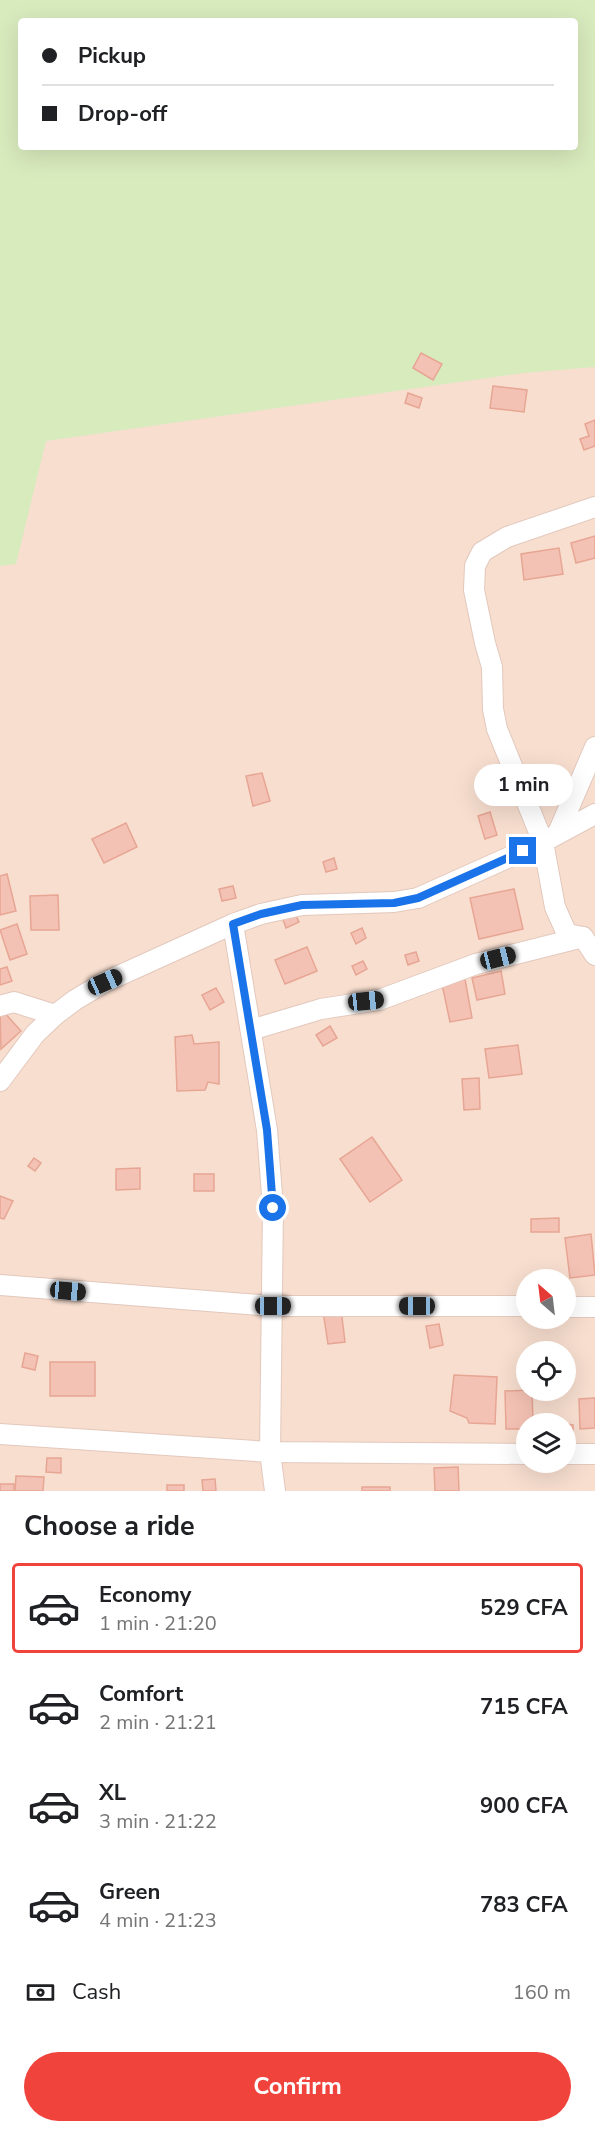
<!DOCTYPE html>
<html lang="en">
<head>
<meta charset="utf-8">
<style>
  body { margin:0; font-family:"Nunito Sans",sans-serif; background:#f6f6f6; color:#202124; height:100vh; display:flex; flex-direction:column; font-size:22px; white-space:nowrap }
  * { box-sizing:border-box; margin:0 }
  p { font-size:20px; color:#757577 }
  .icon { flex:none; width:33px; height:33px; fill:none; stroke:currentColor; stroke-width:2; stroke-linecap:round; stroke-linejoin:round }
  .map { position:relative; height:1491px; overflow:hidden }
  .details { display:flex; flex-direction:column; background:#fff; flex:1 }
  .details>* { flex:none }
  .banner { position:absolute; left:18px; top:18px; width:560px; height:132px; border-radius:6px; box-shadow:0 6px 24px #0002; display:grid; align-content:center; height:132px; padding:0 24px; background:#fff }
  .needle { width:39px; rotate:332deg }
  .controls { position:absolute; left:516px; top:1269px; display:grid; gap:12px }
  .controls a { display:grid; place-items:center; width:60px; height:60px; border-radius:50%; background:#fff; box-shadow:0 6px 24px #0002; font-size:30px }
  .end { position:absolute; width:27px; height:27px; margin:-14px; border:8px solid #1a73e8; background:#fff; box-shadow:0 0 0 3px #fff }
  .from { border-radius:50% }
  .bubble { position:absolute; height:42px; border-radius:21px; background:#fff; box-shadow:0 6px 24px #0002; font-size:20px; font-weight:700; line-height:42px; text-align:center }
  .car { position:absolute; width:18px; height:36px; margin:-18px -9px; border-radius:8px; box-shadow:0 0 4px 2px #0007; background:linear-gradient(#222 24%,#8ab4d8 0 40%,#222 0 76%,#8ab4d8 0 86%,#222 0) }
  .banner b { display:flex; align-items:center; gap:21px; height:57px; font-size:22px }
  .banner b+b { border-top:2px solid #e0e0e0 }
  .banner i { width:15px; height:15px; background:#202124 }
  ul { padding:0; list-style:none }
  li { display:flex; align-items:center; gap:18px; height:90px; margin:0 12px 9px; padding:0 12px; border:3px solid transparent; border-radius:6px }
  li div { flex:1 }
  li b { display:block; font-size:22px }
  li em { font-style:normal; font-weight:700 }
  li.on { border-color:#ef433c }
  li>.icon { width:54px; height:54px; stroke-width:1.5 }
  h2 { padding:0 24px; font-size:27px; line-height:72px }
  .pay { display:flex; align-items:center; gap:15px; height:66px; padding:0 24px; font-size:22px }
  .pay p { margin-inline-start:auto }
  .action { display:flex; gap:12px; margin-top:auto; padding:12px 24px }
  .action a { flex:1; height:69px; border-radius:36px; background:#ef433c; color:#fff; font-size:24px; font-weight:700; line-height:69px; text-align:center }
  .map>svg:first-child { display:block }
  .residential { fill:#f7decf; fill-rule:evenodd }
  .green { fill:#d8ebbd; fill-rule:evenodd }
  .building { fill:#f4c2b4; stroke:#e7a594; stroke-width:1.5 }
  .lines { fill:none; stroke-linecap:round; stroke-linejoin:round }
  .minor-casing { stroke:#e3c8bd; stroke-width:22 }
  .minor { stroke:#fff; stroke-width:20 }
  .route { stroke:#1a73e8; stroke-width:8 }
</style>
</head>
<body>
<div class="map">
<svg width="595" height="1491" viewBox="0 0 595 1491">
  <rect width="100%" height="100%" fill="#fdecde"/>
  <path class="residential" d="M0,0H595V1491H0ZM21,21H574V147H21ZM526,1280H566V1318H526ZM526,1352H566V1390H526ZM526,1424H566V1462H526Z"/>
  <path class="green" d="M0,0H595V367L523,373L46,441L16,564L0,566ZM21,21H574V147H21Z"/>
  <g class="building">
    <path d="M421,353L442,364L433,380L413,368Z"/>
    <path d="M493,386L527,390L524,412L490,408Z"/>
    <path d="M408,393L422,398L419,408L405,403Z"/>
    <path d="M595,420V446L584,450L580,439L589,436L585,424Z"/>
    <path d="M595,536V558L576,563L571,543Z"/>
    <path d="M559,548L563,574L524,580L521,554Z"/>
    <path d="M262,773L270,801L253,806L246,776Z"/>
    <path d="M490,812L497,835L485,839L478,816Z"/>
    <path d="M126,823L137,847L104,863L92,839Z"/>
    <path d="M334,858L337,869L326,872L323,862Z"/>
    <path d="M7,874L16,911L0,915V876Z"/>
    <path d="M233,886L236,898L222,901L219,889Z"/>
    <path d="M514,889L523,929L479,939L470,898Z"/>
    <path d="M58,895L59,930H31L30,896Z"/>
    <path d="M294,912L299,922L286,928L282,917Z"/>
    <path d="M17,924L27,954L10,960L0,930Z"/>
    <path d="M362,928L366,938L356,944L351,933Z"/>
    <path d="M307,947L317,971L285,984L275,960Z"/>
    <path d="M416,952L419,961L408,965L405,955Z"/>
    <path d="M363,961L367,969L356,975L352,966Z"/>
    <path d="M7,967L12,981L0,985V969Z"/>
    <path d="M501,971L505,994L477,1000L472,978Z"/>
    <path d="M465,979L472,1018L450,1022L442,984Z"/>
    <path d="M216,988L224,1002L210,1010L202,995Z"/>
    <path d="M2,1010L21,1031L1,1049L0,1011Z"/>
    <path d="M330,1026L337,1038L323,1046L316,1035Z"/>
    <path d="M192,1035L194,1044L219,1042V1084L208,1082L205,1090L177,1091L175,1037Z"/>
    <path d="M518,1045L522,1074L489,1078L485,1049Z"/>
    <path d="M479,1078L480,1109L464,1110L462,1079Z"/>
    <path d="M372,1137L402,1180L370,1202L340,1159Z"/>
    <path d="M34,1158L41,1163L35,1171L28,1166Z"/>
    <path d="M140,1168V1189L116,1190V1169Z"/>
    <rect x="194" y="1174" width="20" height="17"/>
    <path d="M0,1196L13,1201L4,1219L0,1218Z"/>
    <path d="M559,1218V1232H531V1219Z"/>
    <path d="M591,1234L595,1275L570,1278L565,1238Z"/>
    <path d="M341,1309L345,1342L328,1344L323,1311Z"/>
    <path d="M439,1324L443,1345L430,1348L426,1326Z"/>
    <path d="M25,1353L38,1356L35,1370L22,1367Z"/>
    <rect x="50" y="1362" width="45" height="34"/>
    <path d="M454,1375L497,1377L495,1424L469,1423L467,1418L450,1411Z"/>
    <path d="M532,1390L533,1424H526V1429H506L505,1391Z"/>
    <path d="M595,1398V1428L580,1429L579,1399Z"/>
    <path d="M566,1424L573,1425V1443L566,1442Z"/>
    <path d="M47,1458H61V1473L46,1472Z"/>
    <path d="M458,1467L459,1491H435L434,1468Z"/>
    <path d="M16,1476L44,1477L43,1491H15Z"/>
    <path d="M215,1479L216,1491H203L202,1480Z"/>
    <rect x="0" y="1484" width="14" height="7"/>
    <rect x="167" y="1485" width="17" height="6"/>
    <rect x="362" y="1487" width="28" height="4"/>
  </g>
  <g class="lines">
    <g class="minor-casing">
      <g id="minor">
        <path d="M595,507L507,537L482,552L475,566L474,590L485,643L492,667L493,709L497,729L543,842L555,907L567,934L583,937L595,955"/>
        <path d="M558,833L595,747"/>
        <path d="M233,924L267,1130L273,1208L270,1452L275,1491"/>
        <path d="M0,1006L14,1002L55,1015"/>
        <path d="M251,1030L321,1009L379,1000L476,964L583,937"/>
        <path d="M0,1081L35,1034L55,1015L75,1000L105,982L233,924L261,914L302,905L394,902L418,898L543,842L595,814"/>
        <path d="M0,1285L273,1306H526"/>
        <path d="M566,1307H595"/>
        <path d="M0,1434L270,1452L526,1454"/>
        <path d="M566,1454H595"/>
      </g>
    </g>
    <use href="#minor" class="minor"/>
  </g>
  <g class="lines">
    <path class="route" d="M273,1208L267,1130L233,924L261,914L302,905L394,903L418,898L523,851"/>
  </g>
</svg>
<div class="controls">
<a><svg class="needle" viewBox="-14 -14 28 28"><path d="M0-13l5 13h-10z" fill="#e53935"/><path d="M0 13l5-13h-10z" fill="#757577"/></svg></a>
<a><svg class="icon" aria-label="locate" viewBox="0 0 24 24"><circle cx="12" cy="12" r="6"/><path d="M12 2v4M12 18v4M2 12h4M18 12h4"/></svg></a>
<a><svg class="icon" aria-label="layers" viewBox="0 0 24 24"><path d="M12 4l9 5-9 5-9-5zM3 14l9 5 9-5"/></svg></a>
</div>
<i class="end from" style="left:273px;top:1208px"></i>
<i class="end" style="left:523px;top:851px"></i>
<div class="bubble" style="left:474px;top:764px;width:99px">1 min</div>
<i class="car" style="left:498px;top:958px;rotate:76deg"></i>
<i class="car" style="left:105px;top:982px;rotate:66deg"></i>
<i class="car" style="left:366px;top:1001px;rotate:84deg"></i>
<i class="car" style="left:68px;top:1291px;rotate:95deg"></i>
<i class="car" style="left:273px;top:1306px;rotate:90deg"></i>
<i class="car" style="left:417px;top:1306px;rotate:270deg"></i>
<div class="banner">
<b><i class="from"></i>Pickup</b>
<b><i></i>Drop-off</b>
</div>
</div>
<section class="details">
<h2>Choose a ride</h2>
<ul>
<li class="on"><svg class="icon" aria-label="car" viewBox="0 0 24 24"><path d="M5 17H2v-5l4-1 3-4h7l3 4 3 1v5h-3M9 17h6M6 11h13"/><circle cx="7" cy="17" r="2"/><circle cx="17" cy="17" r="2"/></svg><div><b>Economy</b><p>1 min · 21:20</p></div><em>529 CFA</em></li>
<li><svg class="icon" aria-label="car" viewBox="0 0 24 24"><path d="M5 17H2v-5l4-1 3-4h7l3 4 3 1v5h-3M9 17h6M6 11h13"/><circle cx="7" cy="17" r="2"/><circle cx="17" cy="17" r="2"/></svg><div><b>Comfort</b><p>2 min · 21:21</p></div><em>715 CFA</em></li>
<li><svg class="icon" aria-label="car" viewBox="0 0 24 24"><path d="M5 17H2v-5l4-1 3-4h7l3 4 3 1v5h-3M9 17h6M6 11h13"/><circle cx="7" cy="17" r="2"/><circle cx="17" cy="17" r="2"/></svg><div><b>XL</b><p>3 min · 21:22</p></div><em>900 CFA</em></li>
<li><svg class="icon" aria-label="car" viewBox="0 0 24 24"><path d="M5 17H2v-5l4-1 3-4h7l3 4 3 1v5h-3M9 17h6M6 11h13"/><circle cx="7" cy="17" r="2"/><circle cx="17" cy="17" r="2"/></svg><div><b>Green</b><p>4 min · 21:23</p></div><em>783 CFA</em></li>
</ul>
<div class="pay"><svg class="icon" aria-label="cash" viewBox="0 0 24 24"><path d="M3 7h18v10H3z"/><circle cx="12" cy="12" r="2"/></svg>Cash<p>160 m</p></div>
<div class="action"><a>Confirm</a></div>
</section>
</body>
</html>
